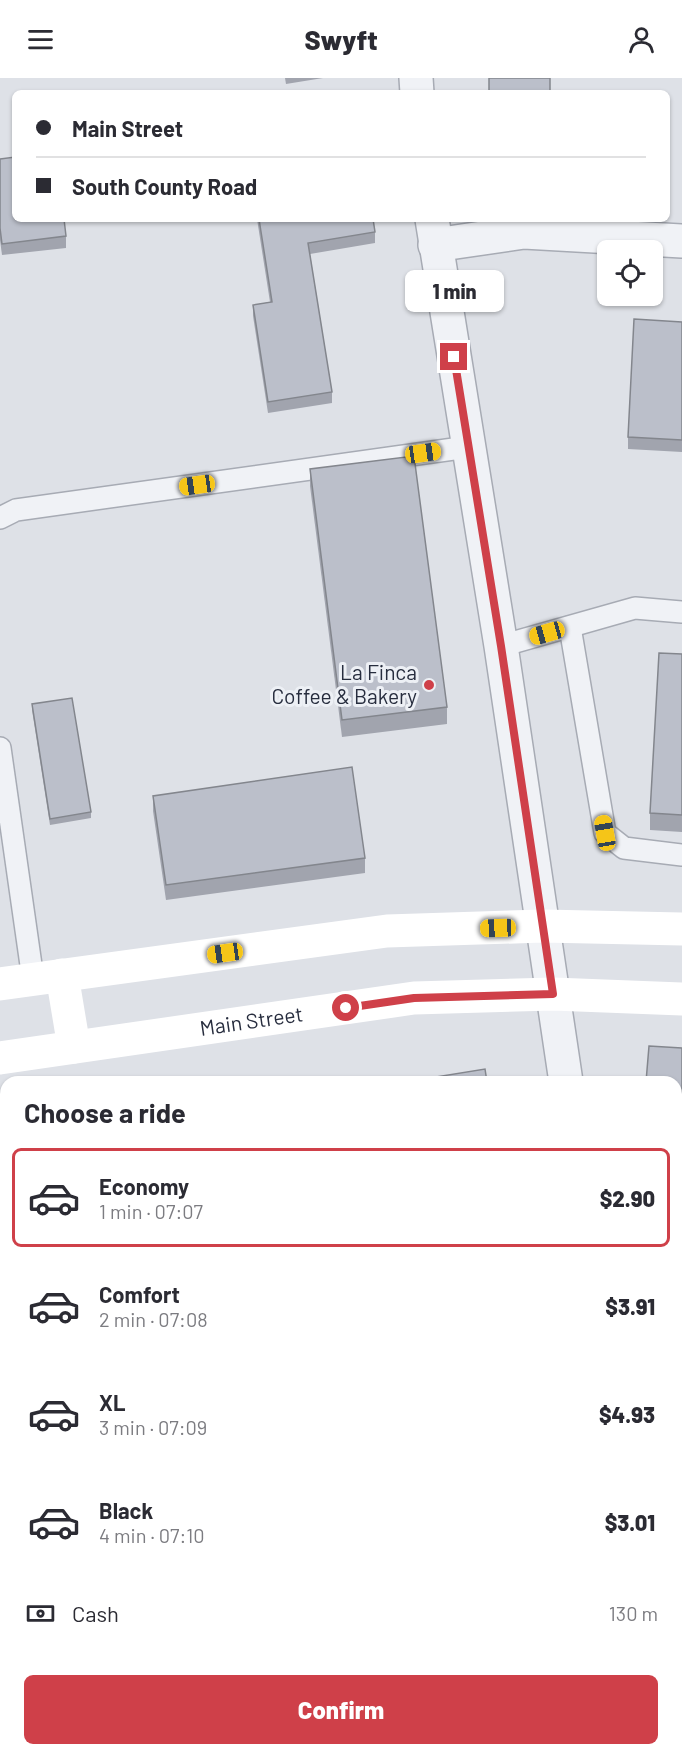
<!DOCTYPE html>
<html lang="en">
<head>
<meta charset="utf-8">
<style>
  body { margin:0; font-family:Barlow,sans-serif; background:#f7f7f7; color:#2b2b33; height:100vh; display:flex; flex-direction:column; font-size:22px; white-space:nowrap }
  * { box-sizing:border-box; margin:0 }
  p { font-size:20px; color:#7c7c81 }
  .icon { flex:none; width:33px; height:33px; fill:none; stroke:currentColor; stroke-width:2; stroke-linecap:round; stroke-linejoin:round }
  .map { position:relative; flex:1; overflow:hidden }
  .panel { position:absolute; left:0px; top:998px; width:682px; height:680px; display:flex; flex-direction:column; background:#fff; border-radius:18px 18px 0 0; box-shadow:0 2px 4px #0004 }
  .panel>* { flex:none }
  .hud { position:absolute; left:12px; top:12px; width:658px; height:132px; border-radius:9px; box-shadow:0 2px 4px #0004; display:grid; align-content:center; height:132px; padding:0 24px; background:#fff }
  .controls { position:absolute; left:597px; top:162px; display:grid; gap:12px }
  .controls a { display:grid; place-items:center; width:66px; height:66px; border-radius:9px; background:#fff; box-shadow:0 2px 4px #0004; font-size:30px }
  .end { position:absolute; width:27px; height:27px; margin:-14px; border:8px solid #cf4049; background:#fff; box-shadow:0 0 0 3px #fff }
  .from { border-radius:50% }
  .bubble { position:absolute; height:42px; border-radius:9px; background:#fff; box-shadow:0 2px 4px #0004; font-size:20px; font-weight:800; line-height:42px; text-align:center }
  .car { position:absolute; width:18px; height:36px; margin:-18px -9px; border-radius:8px; box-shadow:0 0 4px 2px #0007; background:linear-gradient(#f5c518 24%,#345 0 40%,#f5c518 0 76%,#345 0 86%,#f5c518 0) }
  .hud b { display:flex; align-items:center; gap:21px; height:57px; font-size:22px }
  .hud b+b { border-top:2px solid #e1e1e2 }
  .hud i { width:15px; height:15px; background:#2b2b33 }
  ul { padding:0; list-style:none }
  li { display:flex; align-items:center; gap:18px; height:99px; margin:0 12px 9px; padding:0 12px; border:3px solid transparent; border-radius:9px }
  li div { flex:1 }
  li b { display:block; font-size:22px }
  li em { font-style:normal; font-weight:800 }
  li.current { border-color:#cf4049 }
  li>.icon { width:54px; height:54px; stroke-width:1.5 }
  h2 { padding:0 24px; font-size:27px; line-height:72px }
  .pay { display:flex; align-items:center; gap:15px; height:66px; padding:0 24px; font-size:22px }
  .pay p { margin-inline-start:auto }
  .cta { display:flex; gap:12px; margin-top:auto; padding:12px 24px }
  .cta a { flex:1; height:69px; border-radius:9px; background:#cf4049; color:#fff; font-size:24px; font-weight:800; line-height:69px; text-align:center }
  header { display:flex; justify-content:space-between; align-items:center; height:78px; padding:0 24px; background:#fff; font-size:27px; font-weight:800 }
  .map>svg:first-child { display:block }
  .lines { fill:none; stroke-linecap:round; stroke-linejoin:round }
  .service-casing { stroke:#a7abb4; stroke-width:24 }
  .minor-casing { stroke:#a7abb4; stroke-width:36 }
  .tertiary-casing { stroke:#a7abb4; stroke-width:36 }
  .service { stroke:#f0f2f6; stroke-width:21 }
  .minor { stroke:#f0f2f6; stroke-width:33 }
  .tertiary { stroke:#f0f2f6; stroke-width:33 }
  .secondary { stroke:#fff; stroke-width:33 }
  .wall { fill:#a1a4ae }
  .building { fill:#bbbfca; stroke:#83868d; stroke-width:1.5 }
  .route { stroke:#cf4049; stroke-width:8 }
  .poi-dot { fill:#cf4049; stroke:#edf0f5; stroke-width:2 }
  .labels { text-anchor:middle; stroke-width:6; stroke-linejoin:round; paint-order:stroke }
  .poi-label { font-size:21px; fill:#272d3e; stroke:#edf0f5; text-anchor:end }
  .street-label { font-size:21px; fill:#272d3e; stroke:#edf0f5 }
</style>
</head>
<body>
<header><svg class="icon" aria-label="menu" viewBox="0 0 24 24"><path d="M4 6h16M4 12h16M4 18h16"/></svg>Swyft<svg class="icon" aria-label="person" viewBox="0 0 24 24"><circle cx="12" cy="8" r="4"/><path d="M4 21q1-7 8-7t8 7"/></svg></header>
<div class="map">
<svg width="682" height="1676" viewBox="0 0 682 1676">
  <rect width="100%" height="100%" fill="#dee1e7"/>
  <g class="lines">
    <g class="service-casing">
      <g id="service">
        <path d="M0,440L16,432L468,369"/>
        <path d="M570,549L605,755L624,770L682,777"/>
        <path d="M501,568L635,530L682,534"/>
        <path d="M0,670L33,901"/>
      </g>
    </g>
    <g class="minor-casing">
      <g id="minor">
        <path d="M435,167L524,154L682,163"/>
        <path d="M676,1627L682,1628"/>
        <path d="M271,1676L314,1671"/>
      </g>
    </g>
    <g class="tertiary-casing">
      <g id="tertiary">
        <path d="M416,0L417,15"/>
        <path d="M432,141L501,568L566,1004"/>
        <path d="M674,1671L675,1676"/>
      </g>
    </g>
    <use href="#service" class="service"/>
    <use href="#minor" class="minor"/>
    <use href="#tertiary" class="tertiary"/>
    <g class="secondary">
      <path d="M62,897L74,969"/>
      <path d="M0,906L387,853L543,848L682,851"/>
      <path id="s1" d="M0,980L414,920L553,916L682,921"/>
    </g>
  </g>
  <g class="wall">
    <path d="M285,0H323L286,6Z"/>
    <path d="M0,81L66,158V170L2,177L0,162Z"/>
    <path d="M257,141H373L375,154V165L310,176L332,314V325L268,335L253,238V227L270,224Z"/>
    <path d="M682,244V374L628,371V359Z"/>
    <path d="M310,391L447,629V646L342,659L310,408Z"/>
    <path d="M682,576V754L650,752V735Z"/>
    <path d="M32,626L91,734V740L50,747L32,632Z"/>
    <path d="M153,718L365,780V795L166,822L153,733Z"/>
    <path d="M682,970V1065L676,1064V1004Z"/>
    <path d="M676,1143H682V1226L676,1227Z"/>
    <path d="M6,1516V1615L0,1616V1517Z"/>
  </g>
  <g class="building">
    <rect x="489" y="0" width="61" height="15"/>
    <path d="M15,79V141H64L66,158L2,166L0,150V81Z"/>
    <path d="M259,141H373L375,154L308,165L332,314L268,324L253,227L272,224Z"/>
    <path d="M634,241L682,244V362L628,359Z"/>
    <path d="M414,378L447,629L342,642L310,391Z"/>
    <path d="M659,575L682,576V737L650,735Z"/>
    <path d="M72,620L91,734L50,741L32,626Z"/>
    <path d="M352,689L365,780L166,807L153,718Z"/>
    <path d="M649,968L682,970V1054L676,1053V1004H646Z"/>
    <path d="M485,991L487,1004H405Z"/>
    <path d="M676,1143H682V1215L676,1216Z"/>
    <path d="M6,1516V1604L0,1605V1517Z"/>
  </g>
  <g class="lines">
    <path class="route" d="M346,930L414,920L553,916L501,568L454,279"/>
  </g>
  <circle class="poi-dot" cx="429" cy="607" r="6"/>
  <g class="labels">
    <g class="poi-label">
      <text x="417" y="602">La Finca<tspan x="417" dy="24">Coffee &amp; Bakery</tspan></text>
    </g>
    <g class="street-label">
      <text dy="7" stroke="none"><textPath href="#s1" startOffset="254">Main Street</textPath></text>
    </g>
  </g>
</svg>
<div class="controls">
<a><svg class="icon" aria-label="locate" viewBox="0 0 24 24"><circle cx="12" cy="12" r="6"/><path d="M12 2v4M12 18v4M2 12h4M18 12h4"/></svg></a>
</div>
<i class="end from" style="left:346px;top:930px"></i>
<i class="end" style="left:454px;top:279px"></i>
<div class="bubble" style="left:405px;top:192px;width:99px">1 min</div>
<i class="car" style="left:423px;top:375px;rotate:82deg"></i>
<i class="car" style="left:197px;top:407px;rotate:262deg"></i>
<i class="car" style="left:547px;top:555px;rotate:254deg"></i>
<i class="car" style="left:605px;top:755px;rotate:350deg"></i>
<i class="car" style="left:498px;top:850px;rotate:268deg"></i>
<i class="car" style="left:225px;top:875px;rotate:262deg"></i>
<div class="hud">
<b><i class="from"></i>Main Street</b>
<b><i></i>South County Road</b>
</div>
<section class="panel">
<h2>Choose a ride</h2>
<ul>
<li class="current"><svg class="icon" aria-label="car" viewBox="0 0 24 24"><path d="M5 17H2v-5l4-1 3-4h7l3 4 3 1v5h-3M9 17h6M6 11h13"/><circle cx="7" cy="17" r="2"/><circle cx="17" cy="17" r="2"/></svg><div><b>Economy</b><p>1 min · 07:07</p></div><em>$2.90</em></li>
<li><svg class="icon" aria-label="car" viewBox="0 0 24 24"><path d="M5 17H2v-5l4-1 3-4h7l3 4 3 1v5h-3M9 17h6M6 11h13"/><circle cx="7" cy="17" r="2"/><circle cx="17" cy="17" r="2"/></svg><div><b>Comfort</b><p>2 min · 07:08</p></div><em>$3.91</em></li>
<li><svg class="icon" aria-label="car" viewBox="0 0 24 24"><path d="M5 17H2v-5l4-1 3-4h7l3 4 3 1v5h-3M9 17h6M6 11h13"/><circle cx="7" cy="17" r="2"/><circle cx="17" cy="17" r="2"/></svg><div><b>XL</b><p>3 min · 07:09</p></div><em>$4.93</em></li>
<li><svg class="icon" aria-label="car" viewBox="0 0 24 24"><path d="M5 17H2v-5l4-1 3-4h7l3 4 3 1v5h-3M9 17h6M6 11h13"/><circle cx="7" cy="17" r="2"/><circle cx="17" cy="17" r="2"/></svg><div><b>Black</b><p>4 min · 07:10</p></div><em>$3.01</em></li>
</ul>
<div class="pay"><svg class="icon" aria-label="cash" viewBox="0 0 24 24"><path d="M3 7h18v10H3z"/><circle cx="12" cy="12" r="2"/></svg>Cash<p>130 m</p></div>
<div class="cta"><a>Confirm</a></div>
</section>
</div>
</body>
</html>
